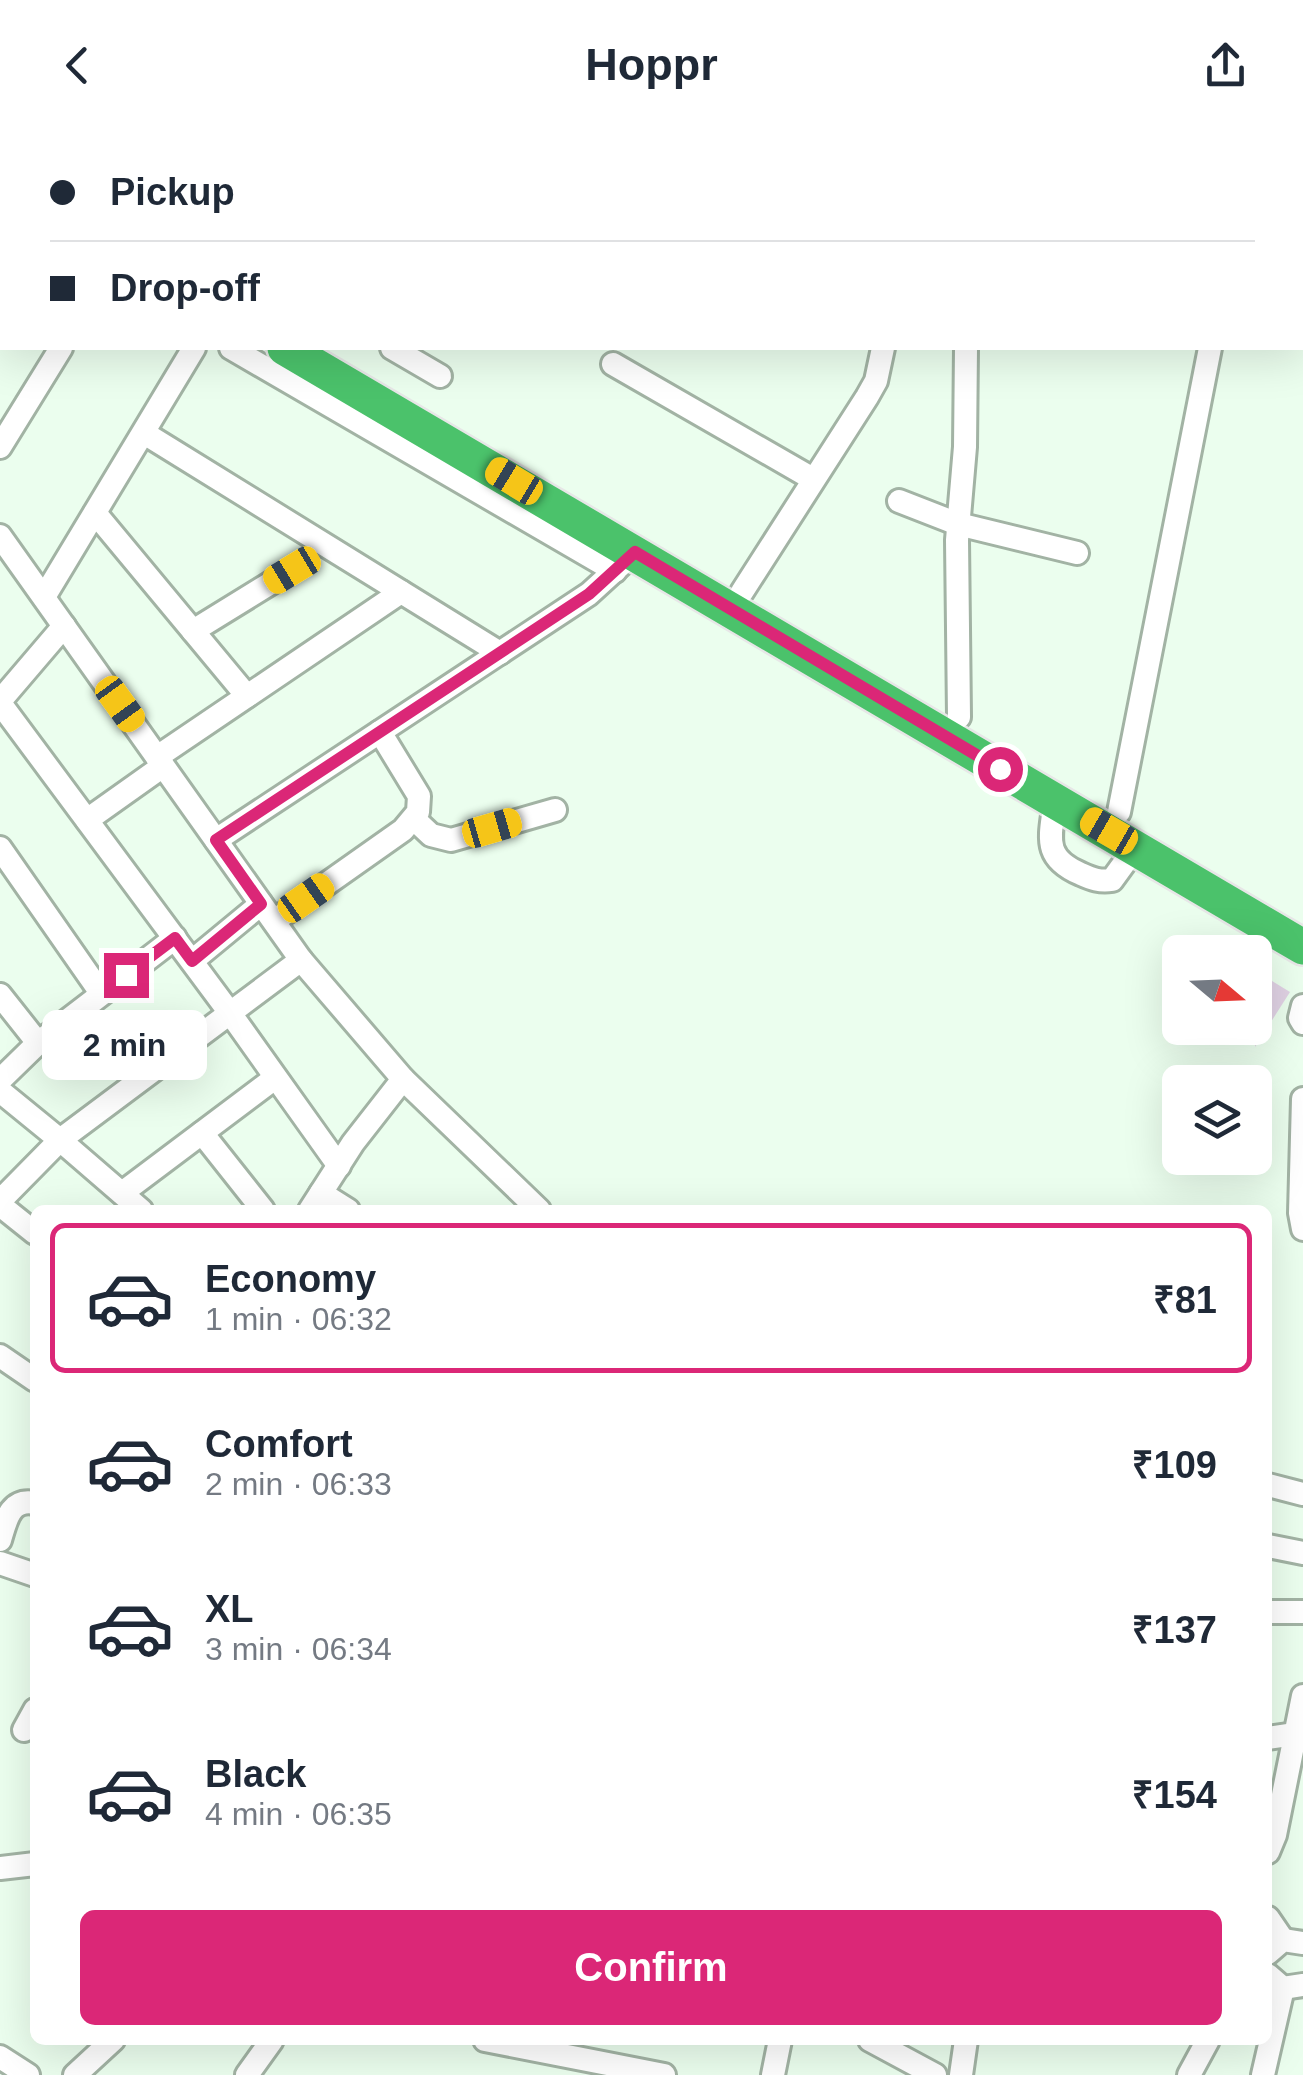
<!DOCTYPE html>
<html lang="en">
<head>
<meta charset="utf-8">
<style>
  body { margin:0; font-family:Helvetica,sans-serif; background:#f2f2f3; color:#1f2937; height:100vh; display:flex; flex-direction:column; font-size:38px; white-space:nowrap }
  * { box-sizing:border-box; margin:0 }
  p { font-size:32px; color:#747a83 }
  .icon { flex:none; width:55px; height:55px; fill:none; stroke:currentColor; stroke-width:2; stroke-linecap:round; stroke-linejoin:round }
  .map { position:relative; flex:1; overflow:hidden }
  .sheet { position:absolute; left:30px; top:1075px; width:1242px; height:840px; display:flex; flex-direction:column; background:#fff; border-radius:15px; box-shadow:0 10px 40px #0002 }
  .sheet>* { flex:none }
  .guide { position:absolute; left:0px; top:0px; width:1305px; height:220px; box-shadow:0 10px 40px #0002; display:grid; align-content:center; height:220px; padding:0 50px; background:#fff }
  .needle { width:65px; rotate:109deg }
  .tools { position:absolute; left:1162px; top:805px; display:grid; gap:20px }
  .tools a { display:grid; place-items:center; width:110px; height:110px; border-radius:15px; background:#fff; box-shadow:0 10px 40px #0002; font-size:50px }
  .end { position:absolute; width:45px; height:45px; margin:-22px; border:12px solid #db2777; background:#fff; box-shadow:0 0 0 5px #fff }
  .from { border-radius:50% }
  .bubble { position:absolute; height:70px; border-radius:15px; background:#fff; box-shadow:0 10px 40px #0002; font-size:32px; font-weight:800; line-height:70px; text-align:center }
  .car { position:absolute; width:30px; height:60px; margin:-30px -15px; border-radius:12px; box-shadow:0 0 8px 2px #0007; background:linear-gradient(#f5c518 24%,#345 0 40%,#f5c518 0 76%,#345 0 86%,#f5c518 0) }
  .guide b { display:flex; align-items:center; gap:35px; height:95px; font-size:38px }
  .guide b+b { border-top:2px solid #e0e1e3 }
  .guide i { width:25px; height:25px; background:#1f2937 }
  ul { padding:18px 0 0; list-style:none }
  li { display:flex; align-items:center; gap:30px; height:150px; margin:0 20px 15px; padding:0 30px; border:5px solid transparent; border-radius:15px }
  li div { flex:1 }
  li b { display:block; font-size:38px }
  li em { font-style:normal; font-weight:800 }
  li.on { border-color:#db2777 }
  li>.icon { width:90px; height:90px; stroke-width:1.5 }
  .cta { display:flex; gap:20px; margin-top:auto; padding:20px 50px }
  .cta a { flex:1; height:115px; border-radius:15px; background:#db2777; color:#fff; font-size:40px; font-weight:800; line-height:115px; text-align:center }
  header { display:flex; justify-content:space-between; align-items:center; height:130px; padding:0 50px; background:#fff; font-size:45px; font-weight:800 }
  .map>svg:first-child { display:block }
  .building { fill:#e0d2e4 }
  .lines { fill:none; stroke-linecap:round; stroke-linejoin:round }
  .minor-casing { stroke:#a2b3a4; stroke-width:28 }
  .highway-casing { stroke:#e7e7e7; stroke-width:40 }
  .minor { stroke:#fff; stroke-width:22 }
  .highway { stroke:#4bc26b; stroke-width:35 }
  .route { stroke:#db2777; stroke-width:12 }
</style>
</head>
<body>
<header><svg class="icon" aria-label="back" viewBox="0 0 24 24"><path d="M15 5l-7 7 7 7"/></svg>Hoppr<svg class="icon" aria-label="share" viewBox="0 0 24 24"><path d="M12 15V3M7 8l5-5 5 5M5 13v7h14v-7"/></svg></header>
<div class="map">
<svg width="1303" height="1945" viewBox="0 0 1303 1945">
  <rect width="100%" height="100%" fill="#ebfeee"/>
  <path class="building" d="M1264,846L1290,862L1255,917V861Z"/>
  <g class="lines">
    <g class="minor-casing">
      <g id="minor">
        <path d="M21,0L26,2"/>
        <path d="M256,0L260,2"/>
        <path d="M306,0L307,2"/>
        <path d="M58,2L60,0"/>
        <path d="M1004,2L1006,0"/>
        <path d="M1273,2L1274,0"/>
        <path d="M0,80L2,82"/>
        <path d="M1302,93H1303"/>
        <path d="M231,218L615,441"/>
        <path d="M392,218L440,246"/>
        <path d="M613,234L813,349"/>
        <path d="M144,303L500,523"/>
        <path d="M0,317L61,218"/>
        <path d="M899,371L958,394L1077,423"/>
        <path d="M95,383L247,566"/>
        <path d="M0,406L301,830L403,949L539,1080"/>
        <path d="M742,462L867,267L876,251L883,218"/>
        <path d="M44,467L194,218"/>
        <path d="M193,501L292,440"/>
        <path d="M0,571L64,496"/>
        <path d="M0,573L230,883L339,1036"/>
        <path d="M959,587L957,410L965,317L966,218"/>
        <path d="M157,627L401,462"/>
        <path d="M1055,670C1051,706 1041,727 1081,744C1092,749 1100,752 1112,750L1136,717"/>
        <path d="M1119,682L1210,218"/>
        <path d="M414,689L431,705L451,710L555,680"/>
        <path d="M87,690L163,636"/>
        <path d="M216,710L589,464L635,422"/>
        <path d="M0,718L101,863"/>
        <path d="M274,791L403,700L418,682L419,666L380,602"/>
        <path d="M192,831L261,774"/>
        <path d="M0,865L38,913"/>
        <path d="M1303,876L1300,888L1303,893"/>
        <path d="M0,950L38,913L175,808"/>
        <path d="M0,961L60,1010L0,1071"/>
        <path d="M1303,969L1300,1083L1303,1099"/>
        <path d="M202,1003L263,1080"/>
        <path d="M122,1063L275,948"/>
        <path d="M321,1063L348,1080"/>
        <path d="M0,1075L35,1103"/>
        <path d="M141,1080L60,1010L301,830"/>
        <path d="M310,1080L353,1013L403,949"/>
        <path d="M0,1226L35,1250"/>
        <path d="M1268,1355L1303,1364"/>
        <path d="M0,1410C6,1390 10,1368 35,1373"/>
        <path d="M1268,1416L1303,1423"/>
        <path d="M0,1433L35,1445"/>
        <path d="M1268,1482H1303"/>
        <path d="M24,1600L35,1580"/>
        <path d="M1268,1608L1295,1604"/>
        <path d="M1268,1722L1275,1705L1303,1566"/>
        <path d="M0,1738L35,1734"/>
        <path d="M1268,1788L1283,1810"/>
        <path d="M1268,1823L1283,1810L1303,1813"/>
        <path d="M1268,1845L1283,1858L1303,1855"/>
        <path d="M485,1910L664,1945"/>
        <path d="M870,1910L935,1945"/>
        <path d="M0,1927L28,1945"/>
        <path d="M75,1945L113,1910"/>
        <path d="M247,1945L272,1910"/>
        <path d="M773,1945L780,1910"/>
        <path d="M961,1945L966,1910"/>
        <path d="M1189,1945L1208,1910"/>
        <path d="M1263,1945L1283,1858"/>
      </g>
    </g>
    <g class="highway-casing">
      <g id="highway">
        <path d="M0,22L2,24"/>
        <path d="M0,49L2,51"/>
        <path d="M285,218L1303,817"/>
      </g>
    </g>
    <use href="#minor" class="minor"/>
    <use href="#highway" class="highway"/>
  </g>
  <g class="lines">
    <path class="route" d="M126,845L175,808L192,831L261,774L216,710L589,464L635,422L1000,639"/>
  </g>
</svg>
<div class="tools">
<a><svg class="needle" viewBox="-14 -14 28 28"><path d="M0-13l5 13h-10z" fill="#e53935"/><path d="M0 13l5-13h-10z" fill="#747a83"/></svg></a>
<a><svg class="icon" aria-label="layers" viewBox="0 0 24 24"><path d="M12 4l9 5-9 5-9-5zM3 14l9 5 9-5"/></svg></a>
</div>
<i class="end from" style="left:1000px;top:639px"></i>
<i class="end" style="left:126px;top:845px"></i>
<div class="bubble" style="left:42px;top:880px;width:165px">2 min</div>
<i class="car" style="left:514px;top:351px;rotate:301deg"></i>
<i class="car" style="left:292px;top:440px;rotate:239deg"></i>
<i class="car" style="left:120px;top:574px;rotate:144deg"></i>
<i class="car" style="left:492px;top:698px;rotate:74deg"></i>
<i class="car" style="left:1109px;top:701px;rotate:300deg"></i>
<i class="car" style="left:306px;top:768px;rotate:55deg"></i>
<div class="guide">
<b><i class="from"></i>Pickup</b>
<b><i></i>Drop-off</b>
</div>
<section class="sheet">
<ul>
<li class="on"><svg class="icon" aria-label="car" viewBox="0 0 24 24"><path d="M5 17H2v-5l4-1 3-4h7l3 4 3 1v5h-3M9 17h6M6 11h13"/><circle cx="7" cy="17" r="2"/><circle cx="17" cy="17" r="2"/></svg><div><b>Economy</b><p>1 min · 06:32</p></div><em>₹81</em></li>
<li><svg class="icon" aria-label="car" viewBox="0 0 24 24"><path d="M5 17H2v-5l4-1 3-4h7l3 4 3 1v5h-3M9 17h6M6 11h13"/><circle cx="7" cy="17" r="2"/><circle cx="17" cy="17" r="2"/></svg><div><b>Comfort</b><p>2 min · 06:33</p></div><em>₹109</em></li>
<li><svg class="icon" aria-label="car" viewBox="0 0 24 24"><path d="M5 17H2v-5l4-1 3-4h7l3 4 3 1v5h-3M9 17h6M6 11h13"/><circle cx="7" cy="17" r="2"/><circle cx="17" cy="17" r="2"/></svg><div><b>XL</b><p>3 min · 06:34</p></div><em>₹137</em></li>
<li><svg class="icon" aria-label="car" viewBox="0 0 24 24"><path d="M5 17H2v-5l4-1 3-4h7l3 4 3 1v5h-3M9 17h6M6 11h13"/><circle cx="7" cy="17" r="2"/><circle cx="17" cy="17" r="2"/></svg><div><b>Black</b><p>4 min · 06:35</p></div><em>₹154</em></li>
</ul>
<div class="cta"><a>Confirm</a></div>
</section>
</div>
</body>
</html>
